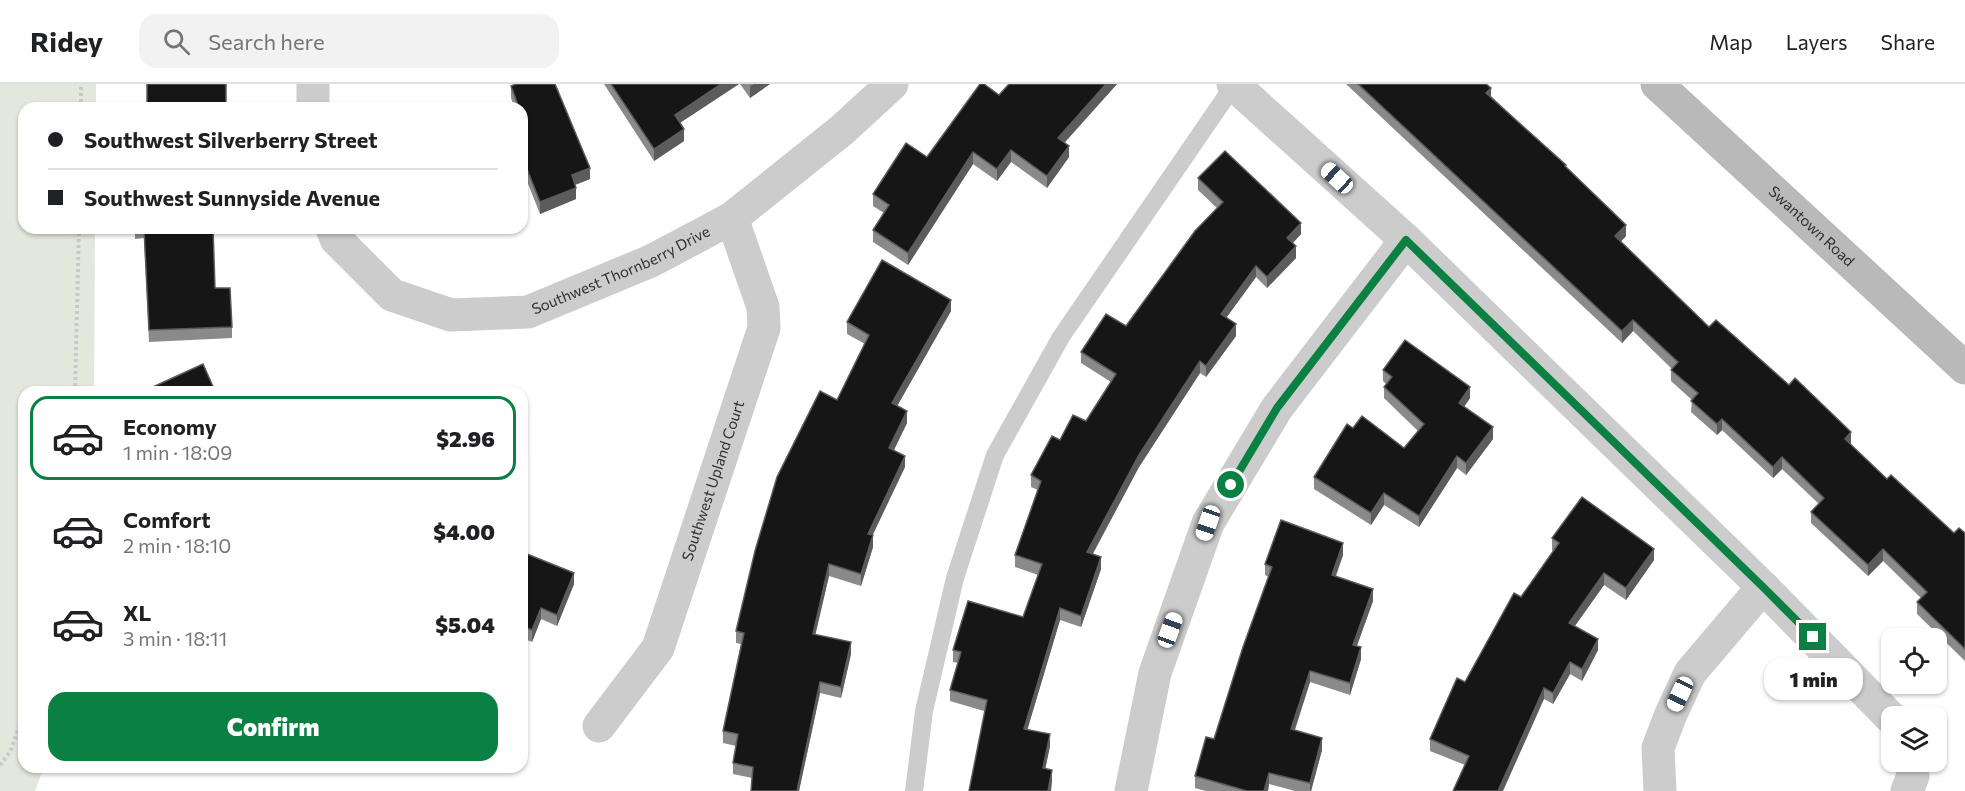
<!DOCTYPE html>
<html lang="en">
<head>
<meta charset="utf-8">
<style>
  body { margin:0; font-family:Commissioner,sans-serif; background:#f2f2f2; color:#202124; height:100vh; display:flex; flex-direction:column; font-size:22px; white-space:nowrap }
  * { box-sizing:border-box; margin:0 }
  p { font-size:20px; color:#757577 }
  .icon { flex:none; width:33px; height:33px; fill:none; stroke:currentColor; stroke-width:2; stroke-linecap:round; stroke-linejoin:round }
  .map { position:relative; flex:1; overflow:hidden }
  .drawer { position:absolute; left:18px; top:302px; width:510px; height:387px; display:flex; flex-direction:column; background:#fff; border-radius:18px; box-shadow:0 2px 4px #0004 }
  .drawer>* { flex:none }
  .guide { position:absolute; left:18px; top:18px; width:510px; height:132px; border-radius:18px; box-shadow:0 2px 4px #0004; display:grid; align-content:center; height:132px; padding:0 30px; background:#fff }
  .buttons { position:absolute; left:1881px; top:544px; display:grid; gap:12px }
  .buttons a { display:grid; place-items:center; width:66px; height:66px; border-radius:12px; background:#fff; box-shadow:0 2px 4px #0004; font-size:30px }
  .end { position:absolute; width:27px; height:27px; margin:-14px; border:8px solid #0b8043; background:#fff; box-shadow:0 0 0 3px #fff }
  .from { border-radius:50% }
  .bubble { position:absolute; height:42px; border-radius:18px; background:#fff; box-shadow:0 2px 4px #0004; font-size:20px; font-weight:800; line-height:42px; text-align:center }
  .car { position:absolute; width:18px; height:36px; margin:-18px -9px; border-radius:8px; box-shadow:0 0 4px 2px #0007; background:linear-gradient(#fff 24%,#345 0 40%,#fff 0 76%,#345 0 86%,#fff 0) }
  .guide b { display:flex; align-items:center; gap:21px; height:57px; font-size:22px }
  .guide b+b { border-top:2px solid #e0e0e0 }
  .guide i { width:15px; height:15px; background:#202124 }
  ul { padding:10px 0 0; list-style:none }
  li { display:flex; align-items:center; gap:18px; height:84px; margin:0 12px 9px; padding:0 18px; border:3px solid transparent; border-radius:18px }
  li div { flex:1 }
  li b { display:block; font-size:22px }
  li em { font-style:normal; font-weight:800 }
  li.on { border-color:#0b8043 }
  li>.icon { width:54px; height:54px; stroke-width:1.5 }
  .action { display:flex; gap:12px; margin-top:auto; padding:12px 30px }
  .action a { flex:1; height:69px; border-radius:18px; background:#0b8043; color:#fff; font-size:24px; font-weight:800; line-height:69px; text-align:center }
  header { display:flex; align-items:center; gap:36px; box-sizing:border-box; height:84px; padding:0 30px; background:#fff; border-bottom:2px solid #e0e0e0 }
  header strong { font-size:28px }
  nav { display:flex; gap:33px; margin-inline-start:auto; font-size:21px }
  .search { width:420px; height:54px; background:#f2f2f2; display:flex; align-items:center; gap:15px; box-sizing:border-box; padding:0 21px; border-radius:18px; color:#757577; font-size:22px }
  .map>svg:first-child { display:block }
  .green { fill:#e3e8dc }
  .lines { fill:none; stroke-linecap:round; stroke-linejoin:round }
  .path { stroke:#c9c9c9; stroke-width:4; stroke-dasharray:3 3; stroke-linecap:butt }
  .lane { stroke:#ccc; stroke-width:18 }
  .street { stroke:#ccc; stroke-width:33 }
  .secondary { stroke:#b9b9b9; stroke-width:33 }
  .wall { fill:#8a8a8a }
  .shaded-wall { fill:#5c5c5c }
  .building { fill:#161616; stroke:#5c5c5c; stroke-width:1.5 }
  .route { stroke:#0b8043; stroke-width:8 }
  .labels { text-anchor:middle; stroke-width:6; stroke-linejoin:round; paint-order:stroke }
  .street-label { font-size:15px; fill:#2f2f2f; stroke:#fff }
</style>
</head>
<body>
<header>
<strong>Ridey</strong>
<div class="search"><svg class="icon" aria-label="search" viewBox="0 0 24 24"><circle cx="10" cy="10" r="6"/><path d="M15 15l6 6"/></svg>Search here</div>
<nav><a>Map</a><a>Layers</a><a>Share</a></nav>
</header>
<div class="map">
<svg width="1965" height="707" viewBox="0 0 1965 707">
  <rect width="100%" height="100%" fill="#fff"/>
  <path class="green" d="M0,0H96V24H24V144H95L94,307L24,308V682L44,683L35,707H0Z"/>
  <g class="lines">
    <g class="path">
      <path d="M81,24V0"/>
      <path d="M75,308L79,144"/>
      <path d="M0,681L10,668L24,630"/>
    </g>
    <path class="lane" d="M914,707L924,627L955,494L995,371L1061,253L1234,1"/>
    <g class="street">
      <path d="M313,0V24"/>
      <path d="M1233,0L1406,156L1763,503L1892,635"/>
      <path id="s1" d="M332,144L336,155L392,211L451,231L528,228L651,177L732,134L842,46L892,0"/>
      <path id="s2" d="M599,642L658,564L764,244L763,223L732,134"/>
      <path d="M1131,707L1155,589L1208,439L1277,324L1406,156"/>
      <path d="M1660,707L1658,664L1671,630L1690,589L1763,503"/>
      <path d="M1907,707L1913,692L1911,678"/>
    </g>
    <path class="secondary" id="s3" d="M1657,0L1965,284"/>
  </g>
  <g class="wall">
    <path d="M604,0H739L680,39L684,57L654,77Z"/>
    <path d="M740,0H770L750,14Z"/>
    <path d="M1117,0L1064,59L1069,73L1047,104L1011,78L997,97L973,80L908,181L873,158V146L884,129L873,122V110L927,73L999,11Z"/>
    <path d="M1346,0H1486L1491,12L1566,83L1626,152L1620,158L1709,243L1851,359L1850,360L1887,395L1954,449H1965V577L1917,530V518L1921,514L1883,477L1868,492L1811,439V428L1819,420L1782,385L1773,394L1722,346L1717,351L1691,328L1692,316L1671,297V286L1672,285L1633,247L1622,259Z"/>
    <path d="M511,2L590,95L575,101L576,115L540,130L525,92L522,93V24H515L511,14Z"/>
    <path d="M1198,94L1301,150L1293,159L1296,174L1267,204L1256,193L1226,234L1236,252L1206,293L1200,289L1139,383L1093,470L1101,485L1081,543L1060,536L1027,646L1050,662L1045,685L1052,698L984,627L950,617V606L958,579L953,578V566L1023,533L1038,491L1015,483V471L1038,406L1031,403V391L1060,356L1086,337L1111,298L1081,279V268L1126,242L1217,124L1198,106Z"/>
    <path d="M135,144H213L215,204L232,243V254L149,258L144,154L135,155Z"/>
    <path d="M951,227L897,322L907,339L894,366L905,383L872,451L873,463L861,502L829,492L815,550L851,570L841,614L820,609L799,707H751L752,694L733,690V679L736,662L723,659V647L741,560L736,559V547L837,316L865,260L847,250V238Z"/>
    <path d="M1383,286L1470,314L1464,323L1493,355L1466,391L1457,384L1419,443L1384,421L1371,441L1314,405V393L1353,344L1404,364L1418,347L1384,314V303L1386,300L1383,297Z"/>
    <path d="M1552,454L1654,476L1626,516L1604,501L1575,542L1598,566L1582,597L1570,590L1553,620L1544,615L1465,681L1430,667V655L1465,598L1521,513L1553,467L1552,466Z"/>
    <path d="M522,468L574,500L557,542L541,535L532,558L522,554Z"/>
    <path d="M1343,471L1336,492L1373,517L1357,562L1361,575L1350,611L1310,598L1295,646L1322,666L1311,707H1295L1269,700L1268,707H1206L1195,704V692L1214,655L1269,493L1265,491V480Z"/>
  </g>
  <g class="shaded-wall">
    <path d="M721,0H739L675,42V31Z"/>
    <path d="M754,0H770L750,14V2Z"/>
    <path d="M1106,0H1117L1058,66V54Z"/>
    <path d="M1491,4V16L1486,9Z"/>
    <path d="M684,45V57L654,77V65Z"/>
    <path d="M1069,62V73L1047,104V92Z"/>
    <path d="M1011,66V78L997,97V85Z"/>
    <path d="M973,68V80L908,181V169Z"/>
    <path d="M525,80V92L522,93V81Z"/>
    <path d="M590,84V95L572,102V91Z"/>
    <path d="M576,104V115L540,130V118Z"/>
    <path d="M1301,139V150L1287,165V154Z"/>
    <path d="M1626,141V152L1615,164V152Z"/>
    <path d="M1296,162V174L1267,204V193Z"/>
    <path d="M1256,182V193L1221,241V230Z"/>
    <path d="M951,216V227L892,331V319Z"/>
    <path d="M1633,236V247L1622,259V247Z"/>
    <path d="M1236,240V252L1206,293V282Z"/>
    <path d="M1200,277V289L1139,383L1087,480V468L1139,371Z"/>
    <path d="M1470,303V314L1459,330V319Z"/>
    <path d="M907,327V339L889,376V364Z"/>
    <path d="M1722,335V346L1717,351V340Z"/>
    <path d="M1493,343V355L1466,391V379Z"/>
    <path d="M1851,348V359L1845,367V355Z"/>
    <path d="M905,372V383L868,461V450Z"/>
    <path d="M1457,372V384L1419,443V432Z"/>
    <path d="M1782,373V385L1773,394V383Z"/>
    <path d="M1384,409V421L1371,441V429Z"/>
    <path d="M873,451V463L861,502V490Z"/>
    <path d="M1343,459V471L1332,502V491Z"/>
    <path d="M1654,465V476L1626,516V504Z"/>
    <path d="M1883,465V477L1868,492V481Z"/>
    <path d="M1101,473V485L1081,543V532Z"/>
    <path d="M829,480V492L813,561V550Z"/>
    <path d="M574,489V500L557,542V531Z"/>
    <path d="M1604,489V501L1569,550V539Z"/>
    <path d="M1373,505V517L1353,572V561Z"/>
    <path d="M541,524V535L532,558V546Z"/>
    <path d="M1060,524V536L1024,657V645Z"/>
    <path d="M1598,555V566L1582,597V585Z"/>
    <path d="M851,558V570L841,614V603Z"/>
    <path d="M1361,563V575L1350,611V599Z"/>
    <path d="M1570,578V590L1553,620V609Z"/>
    <path d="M1310,587V598L1291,657V645Z"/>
    <path d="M820,598V609L799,707H797Z"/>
    <path d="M1544,604V615L1503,707H1498Z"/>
    <path d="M1050,650V662L1043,696V684Z"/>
    <path d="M1322,654V666L1311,707H1310V699Z"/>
    <path d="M1052,686V698L1051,707H1048Z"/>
    <path d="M1269,689V700L1268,707H1264Z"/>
  </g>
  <g class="building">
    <rect x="147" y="0" width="79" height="24"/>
    <path d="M516,0H555L590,84L572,91L576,104L540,118L525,80L522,81V35L523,34L522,30V24H519L511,2Z"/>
    <path d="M611,0H721L675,31L684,45L654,65Z"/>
    <path d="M980,0H984L999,11L1009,0H1106L1058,54L1069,62L1047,92L1011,66L997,85L973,68L908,169L873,146L889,121L873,110L906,59L927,73Z"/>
    <path d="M1358,0H1486L1491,4L1486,9L1566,81L1565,82L1626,141L1615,152L1709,243L1716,236L1789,301L1795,294L1851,348L1845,355L1887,395L1891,391L1954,449L1959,444L1965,449V565L1917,518L1927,508L1883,465L1868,481L1811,428L1824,414L1782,373L1773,383L1722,335L1717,340L1691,317L1698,309L1671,286L1678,278L1633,236L1622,247Z"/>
    <path d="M1225,67L1301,139L1287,154L1296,162L1267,193L1256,182L1221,230L1236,240L1206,282L1200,277L1139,371L1087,468L1101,473L1081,532L1060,524L1024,645L1050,650L1043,684L1052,686L1048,707H969L987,616L950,606L961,568L953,566L968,517L1023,533L1042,480L1015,471L1041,397L1031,391L1052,352L1060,356L1073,331L1086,337L1116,290L1081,268L1106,230L1126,242L1195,147L1223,118L1198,94Z"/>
    <path d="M144,144H213L215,204H230L232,243L149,246Z"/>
    <path d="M882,176L951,216L892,319L907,327L889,364L905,372L868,450L873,451L861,490L829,480L813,550L851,558L841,603L820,598L797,707H751L753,683L733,679L738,650L723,647L744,549L736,547L755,467L777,393L820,307L837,316L869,251L847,238Z"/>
    <path d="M1405,256L1470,303L1459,319L1493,343L1466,379L1457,372L1419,432L1384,409L1371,429L1314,393L1347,340L1353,344L1362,332L1404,364L1424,340L1384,303L1392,293L1383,286Z"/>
    <path d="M203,280L215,307L224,303L226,308H142Z"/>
    <path d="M1582,413L1654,465L1626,504L1604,489L1569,539L1598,555L1582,585L1570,578L1553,609L1544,604L1498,707H1453L1469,672L1430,655L1457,594L1465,598L1514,509L1521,513L1559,459L1552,454Z"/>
    <path d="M1281,436L1343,459L1332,491L1373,505L1353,561L1361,563L1350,599L1310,587L1291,645L1322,654L1310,699L1269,689L1264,707H1247L1195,692L1206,653L1214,655L1243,563L1272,483L1265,480Z"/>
    <path d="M522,468L574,489L557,531L541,524L532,546L522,542Z"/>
  </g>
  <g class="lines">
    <path class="route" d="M1231,401L1277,324L1406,156L1763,503L1813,553"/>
  </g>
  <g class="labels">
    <g class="street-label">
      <text dy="5" stroke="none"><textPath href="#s3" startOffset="210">Swantown Road</textPath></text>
      <text dy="5" stroke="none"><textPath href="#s1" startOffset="332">Southwest Thornberry Drive</textPath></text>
      <text dy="5" stroke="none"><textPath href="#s2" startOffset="274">Southwest Upland Court</textPath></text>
    </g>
  </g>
</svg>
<div class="buttons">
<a><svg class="icon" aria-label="locate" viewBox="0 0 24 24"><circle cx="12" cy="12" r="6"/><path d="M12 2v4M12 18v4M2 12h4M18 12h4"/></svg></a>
<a><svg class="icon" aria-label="layers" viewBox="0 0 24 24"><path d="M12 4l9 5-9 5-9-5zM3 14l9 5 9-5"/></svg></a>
</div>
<i class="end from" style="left:1231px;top:401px"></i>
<i class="end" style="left:1813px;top:553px"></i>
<div class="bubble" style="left:1764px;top:574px;width:99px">1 min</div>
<i class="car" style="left:1337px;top:94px;rotate:312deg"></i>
<i class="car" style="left:1208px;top:439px;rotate:199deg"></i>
<i class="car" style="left:1170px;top:546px;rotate:20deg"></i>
<i class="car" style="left:1680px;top:610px;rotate:205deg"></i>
<div class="guide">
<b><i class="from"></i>Southwest Silverberry Street</b>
<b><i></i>Southwest Sunnyside Avenue</b>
</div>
<section class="drawer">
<ul>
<li class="on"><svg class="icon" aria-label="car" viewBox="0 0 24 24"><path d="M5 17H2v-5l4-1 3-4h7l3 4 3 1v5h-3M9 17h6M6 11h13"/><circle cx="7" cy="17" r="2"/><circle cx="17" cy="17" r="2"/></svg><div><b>Economy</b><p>1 min · 18:09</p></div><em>$2.96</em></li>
<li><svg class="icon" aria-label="car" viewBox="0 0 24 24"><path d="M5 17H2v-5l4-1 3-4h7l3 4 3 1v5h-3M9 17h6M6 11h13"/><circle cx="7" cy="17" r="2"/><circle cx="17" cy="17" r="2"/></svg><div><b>Comfort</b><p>2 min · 18:10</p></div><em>$4.00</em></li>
<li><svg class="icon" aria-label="car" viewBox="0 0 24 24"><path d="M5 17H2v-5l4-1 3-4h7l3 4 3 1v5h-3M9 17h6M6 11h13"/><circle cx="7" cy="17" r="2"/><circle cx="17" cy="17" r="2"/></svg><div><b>XL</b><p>3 min · 18:11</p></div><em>$5.04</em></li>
</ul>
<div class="action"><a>Confirm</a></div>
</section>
</div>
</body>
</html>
